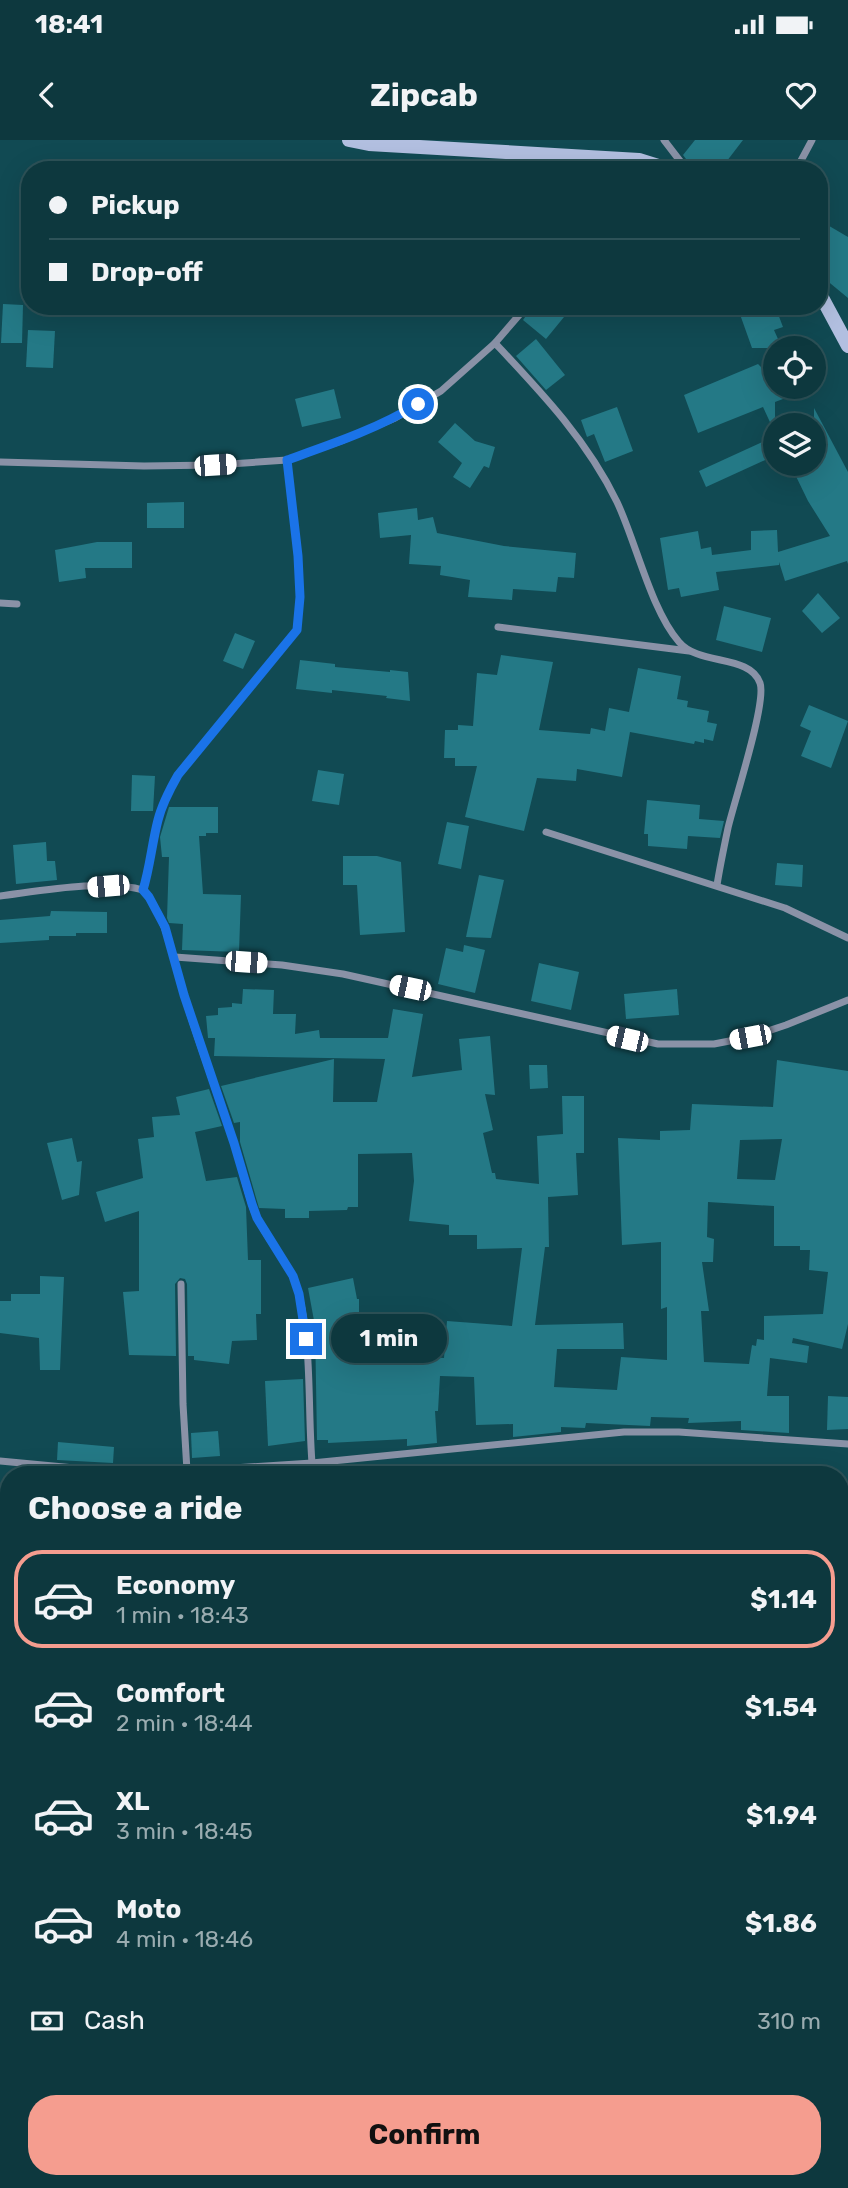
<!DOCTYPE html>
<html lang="en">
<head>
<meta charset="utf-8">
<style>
  body { margin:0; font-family:Rubik,sans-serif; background:#163f45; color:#f1f3f6; height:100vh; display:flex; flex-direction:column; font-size:26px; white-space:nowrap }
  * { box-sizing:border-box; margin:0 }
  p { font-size:23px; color:#9aacb0 }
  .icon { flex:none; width:38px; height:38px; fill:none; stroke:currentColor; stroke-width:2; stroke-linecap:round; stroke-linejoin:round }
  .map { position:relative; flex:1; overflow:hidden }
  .panel { position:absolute; left:0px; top:1326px; width:849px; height:723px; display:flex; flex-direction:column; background:#0d383e; border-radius:28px 28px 0 0; box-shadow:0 7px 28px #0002,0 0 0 2px #2d5258 }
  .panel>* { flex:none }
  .guide { position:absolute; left:21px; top:21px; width:807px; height:154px; border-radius:28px; box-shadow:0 7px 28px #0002,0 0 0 2px #2d5258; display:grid; align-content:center; height:154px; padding:0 28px; background:#0d383e }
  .buttons { position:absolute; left:763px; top:196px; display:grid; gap:14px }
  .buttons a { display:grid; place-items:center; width:63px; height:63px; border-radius:50%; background:#0d383e; box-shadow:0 7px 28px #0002,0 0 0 2px #2d5258; font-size:35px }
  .end { position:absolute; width:32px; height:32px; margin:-16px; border:9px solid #1a73e8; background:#fff; box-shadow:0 0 0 4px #fff }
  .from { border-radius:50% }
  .bubble { position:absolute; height:49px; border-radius:24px; background:#0d383e; box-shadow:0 7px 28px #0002,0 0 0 2px #2d5258; font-size:23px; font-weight:700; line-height:49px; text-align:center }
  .car { position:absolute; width:21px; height:42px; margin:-21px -10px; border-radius:9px; box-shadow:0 0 5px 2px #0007; background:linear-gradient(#fff 24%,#345 0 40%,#fff 0 76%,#345 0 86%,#fff 0) }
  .guide b { display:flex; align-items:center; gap:24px; height:66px; font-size:26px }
  .guide b+b { border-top:2px solid #2d5258 }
  .guide i { width:18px; height:18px; background:#f1f3f6 }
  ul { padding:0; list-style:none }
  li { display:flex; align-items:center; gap:21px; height:98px; margin:0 14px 10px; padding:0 14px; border:4px solid transparent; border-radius:28px }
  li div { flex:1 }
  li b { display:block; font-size:26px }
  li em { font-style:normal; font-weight:700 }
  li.selected { border-color:#f59d8f }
  li>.icon { width:63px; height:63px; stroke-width:1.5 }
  h2 { padding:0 28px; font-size:32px; line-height:84px }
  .pay { display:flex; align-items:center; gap:18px; height:77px; padding:0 28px; font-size:26px }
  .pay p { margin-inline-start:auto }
  .cta { display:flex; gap:14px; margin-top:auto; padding:14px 28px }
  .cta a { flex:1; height:80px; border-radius:28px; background:#f59d8f; color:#111; font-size:28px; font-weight:700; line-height:80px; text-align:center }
  .status { display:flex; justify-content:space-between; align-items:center; height:49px; padding:0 35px; background:#0d383e; direction:ltr }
  .status svg { height:19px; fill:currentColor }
  header { display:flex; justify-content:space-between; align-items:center; height:91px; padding:0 28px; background:#0d383e; font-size:32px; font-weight:700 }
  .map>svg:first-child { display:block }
  .building { fill:#247986; fill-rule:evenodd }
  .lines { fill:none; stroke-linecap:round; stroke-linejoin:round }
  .street { stroke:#8a92a7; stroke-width:7 }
  .secondary { stroke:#b2bfe0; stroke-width:14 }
  .highway { stroke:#fff; stroke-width:21 }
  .route { stroke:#1a73e8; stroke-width:9 }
</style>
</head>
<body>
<div class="status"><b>18:41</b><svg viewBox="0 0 49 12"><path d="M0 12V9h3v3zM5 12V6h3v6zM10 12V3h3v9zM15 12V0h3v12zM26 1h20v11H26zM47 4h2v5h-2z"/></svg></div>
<header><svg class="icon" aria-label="back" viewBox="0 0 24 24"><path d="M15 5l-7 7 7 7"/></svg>Zipcab<svg class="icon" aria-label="heart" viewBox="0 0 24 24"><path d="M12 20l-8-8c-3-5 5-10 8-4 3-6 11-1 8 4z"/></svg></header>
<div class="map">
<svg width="848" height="2048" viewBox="0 0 848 2048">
  <rect width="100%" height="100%" fill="#114a53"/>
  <g class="building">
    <path d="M695,0H743L720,30H700L686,19L683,15Z"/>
    <path d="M819,80L848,97V158L819,134Z"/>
    <path d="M3,164L23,165L22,203H1Z"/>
    <path d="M533,166H573L546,199L523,180Z"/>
    <path d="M737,166H775L783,187L774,190L782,208H752Z"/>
    <path d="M28,190L55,191L53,228L26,227Z"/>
    <path d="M536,199L565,235L546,250L516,216Z"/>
    <path d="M758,224L775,241V247L812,248L775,262V293L763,267L698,293L684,255Z"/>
    <path d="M334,249L341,278L302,287L295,259Z"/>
    <path d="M617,267L633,311L605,322L594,294L587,297L581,280Z"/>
    <path d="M814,268L848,332V424L847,421L785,441L779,422V425L716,432L719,450L681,457L679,448L668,450L660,398L698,391L701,409L711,407L712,415L751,410V391L777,390L778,412L830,396L808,361L790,324H814Z"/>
    <path d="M455,283L475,301L495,307L489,328L484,326L470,348L453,337L462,323L438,302Z"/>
    <path d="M773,297L774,316L706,347L699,331Z"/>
    <path d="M184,362V388H147V363Z"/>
    <path d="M417,368L418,380L433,377L437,393L504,406L576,413L574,438L558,437L556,452L513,449L512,460L468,457L470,440L440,435L441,426L409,424L411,395L380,398L378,373Z"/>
    <path d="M97,402H132V428H85L86,438L59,442L55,410Z"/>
    <path d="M818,453L840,478L822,493L802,471Z"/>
    <path d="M724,466L771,478L762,512L716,500Z"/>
    <path d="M235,493L255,501L243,529L223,521Z"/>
    <path d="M501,515L553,522L539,590L590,594L591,588L605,591L609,568L629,572L638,528L681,536L677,559L688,561L687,567L709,571L707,582L717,584L713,601L704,599V603L695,601L694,604L630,592L622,637L577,629L576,641L537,638L524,691L465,677L477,626H455V618H444L445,590H458V585L473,586L477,533L497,535Z"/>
    <path d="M300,520L335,524V527L390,532V530L408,532L410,561L386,558L387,556L332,550V553L296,549Z"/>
    <path d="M809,565L848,581L831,628L801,616L811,591L800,586Z"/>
    <path d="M318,630L344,634L339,665L312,661Z"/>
    <path d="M132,635L155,636L153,671H131Z"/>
    <path d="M647,660L700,665L699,679L724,681L720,698L688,696L687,709L648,706V694H644Z"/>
    <path d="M169,667H218V693H206V696H199L203,754L241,755L239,812L182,810L183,784L169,783L167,778L169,717H162L160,697Z"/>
    <path d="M447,682L469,686L461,729L438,724Z"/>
    <path d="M46,702L47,721H55L57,740L16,744L13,705Z"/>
    <path d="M343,716H377L401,722L405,792L360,795L357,745H343Z"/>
    <path d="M777,723L803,725L802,747L775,745Z"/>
    <path d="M479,735L504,740L491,798L466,797Z"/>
    <path d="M51,771L107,772V793H76V796H49V800L0,803V780L50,776Z"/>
    <path d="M464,805L485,810L475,853L438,844L446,808L463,812Z"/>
    <path d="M539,823L579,832L571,870L531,861Z"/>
    <path d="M243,849L274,850L273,874H296L295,894L319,890L320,898H388L393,869L423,874L412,937L462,930L459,899L490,896L495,955L485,954L493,990L483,993L492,1033H495L496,1039L539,1044L537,996L563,994L562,956H584V1013H576L578,1055L548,1057L549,1107H545L535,1185L623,1183L624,1209H557L554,1247L617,1250L621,1217L667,1220V1167L661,1169V1102L622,1105L618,998L660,1000V991L690,990L692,964L773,967L777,920L848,931V1184L842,1209L793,1198L792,1203L809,1206L807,1223L770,1218L767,1256H789V1293L741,1290V1281L688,1283L689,1278L651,1277L650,1286L586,1283L585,1288L561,1287V1292L513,1297V1284L476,1285L474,1237L440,1236L438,1271H435L437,1303L407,1306V1299L328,1303V1300H317L315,1186L308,1148L353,1138L357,1159H359V1192H394V1216L444,1218L447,1181L512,1186L522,1108L477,1109V1095H449V1085L409,1081L414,1041L412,1013L358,1014V1067H348L347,1070L309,1071V1078H285V1069L259,1068L240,1002V982L234,983L221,946L334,919L333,962H377L385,919L214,916L215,898H208L206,876L218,875V868L232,867V863L242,864ZM782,999L775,1040L737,1039L740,1000ZM708,1062L774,1066V1106H800V1110H810L809,1130L828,1132L823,1174L764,1176V1200L757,1199L756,1206L752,1205L749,1224L704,1222L701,1171H709L702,1122H713L714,1099L707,1097Z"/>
    <path d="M677,849L679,875L626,879L624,854Z"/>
    <path d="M529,925H547L548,948L530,949Z"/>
    <path d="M209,949L222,986L195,992L206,1041L237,1037L246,1067L248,1120H261V1174H256L257,1200L232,1201L229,1224L194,1220V1216H188L187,1144L185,1139L180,1138L175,1144L176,1216L129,1215L123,1152L139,1151V1071L105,1082L96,1052L143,1038L138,999L154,997L152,977L180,975L176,957Z"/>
    <path d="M72,998L77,1022L82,1021L79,1055L62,1060L47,1003Z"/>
    <path d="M40,1136L64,1137L60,1230H40L39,1198L0,1193V1161H11V1154H40Z"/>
    <path d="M303,1239L305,1301L268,1306L265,1241Z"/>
    <path d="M828,1256L848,1257V1289L827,1290Z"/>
    <path d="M218,1291L220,1316L192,1318L191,1293Z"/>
    <path d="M58,1302L114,1307L113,1323L57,1320Z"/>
  </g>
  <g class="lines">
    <g class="street">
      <path d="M664,0L687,30"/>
      <path d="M796,30L812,0"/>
      <path d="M495,203C541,252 587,300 617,362C636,402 651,470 679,502C699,526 750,514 760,543C767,562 734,662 728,688C724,707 720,726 717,745"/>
      <path d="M0,322L144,326L215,325L287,320L341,301L395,278L441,251L495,203L527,166"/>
      <path d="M0,463L17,464"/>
      <path d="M498,487L689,511"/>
      <path d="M546,692L785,768L848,798"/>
      <path d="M143,750C150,727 152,703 158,680C162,664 170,649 178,635L297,490L300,457L298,416L287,320"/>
      <path d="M0,756C40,751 105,739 143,750C169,781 173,821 185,858C199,904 216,949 231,994C240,1020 245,1046 254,1071C266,1101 292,1123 299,1155C313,1213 307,1276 313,1335"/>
      <path d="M175,817L282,825L343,834L658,904H714L750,897L786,885L848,860"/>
      <path d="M181,1144L183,1264L187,1331"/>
      <path d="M0,1321L85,1329L187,1331L312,1323L624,1292H679L848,1304"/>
      <path d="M840,1432L848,1422"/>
      <path d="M840,1600L848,1604"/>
      <path d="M840,1829L848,1835"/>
      <path d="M0,1857H9"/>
      <path d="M504,2040L519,2048"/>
    </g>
    <g class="secondary">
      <path d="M349,0L369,4L639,20L671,30"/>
      <path d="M819,152L848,206"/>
    </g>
    <g class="highway">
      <path d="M840,1517L848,1508"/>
      <path d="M398,2048L405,2040"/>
    </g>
  </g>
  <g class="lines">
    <path class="route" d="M306,1199L299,1154L293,1136L257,1078L252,1064L234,1003L184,855L165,787L149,757L143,750C150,727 152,703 158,680C162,664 170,649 178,635L297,490L300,457L298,416L287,320C332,304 377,289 418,264"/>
  </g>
</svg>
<div class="buttons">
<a><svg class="icon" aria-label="locate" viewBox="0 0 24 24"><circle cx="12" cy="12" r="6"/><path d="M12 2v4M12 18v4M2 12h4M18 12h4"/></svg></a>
<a><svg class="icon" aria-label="layers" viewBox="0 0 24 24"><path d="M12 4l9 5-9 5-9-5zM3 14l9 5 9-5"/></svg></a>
</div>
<i class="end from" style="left:418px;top:264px"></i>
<i class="end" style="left:306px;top:1199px"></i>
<div class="bubble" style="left:331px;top:1174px;width:116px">1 min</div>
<i class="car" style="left:215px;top:325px;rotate:86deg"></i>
<i class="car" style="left:108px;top:746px;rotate:265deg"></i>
<i class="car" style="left:246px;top:822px;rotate:94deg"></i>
<i class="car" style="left:410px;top:848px;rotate:282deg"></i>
<i class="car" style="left:750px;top:897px;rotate:259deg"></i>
<i class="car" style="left:627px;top:899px;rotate:283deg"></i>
<div class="guide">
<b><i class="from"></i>Pickup</b>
<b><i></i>Drop-off</b>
</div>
<section class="panel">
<h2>Choose a ride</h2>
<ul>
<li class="selected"><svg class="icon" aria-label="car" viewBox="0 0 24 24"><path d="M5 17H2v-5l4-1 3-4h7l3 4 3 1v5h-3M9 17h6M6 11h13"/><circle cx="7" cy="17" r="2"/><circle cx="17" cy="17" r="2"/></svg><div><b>Economy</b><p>1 min · 18:43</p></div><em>$1.14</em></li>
<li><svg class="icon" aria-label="car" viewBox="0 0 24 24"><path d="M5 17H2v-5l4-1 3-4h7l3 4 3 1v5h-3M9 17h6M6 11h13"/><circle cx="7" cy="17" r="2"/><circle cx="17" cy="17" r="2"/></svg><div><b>Comfort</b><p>2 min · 18:44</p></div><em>$1.54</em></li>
<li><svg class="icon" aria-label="car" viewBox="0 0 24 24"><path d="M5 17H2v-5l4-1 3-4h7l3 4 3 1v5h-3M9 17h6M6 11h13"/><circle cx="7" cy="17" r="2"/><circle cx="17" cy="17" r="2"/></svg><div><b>XL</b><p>3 min · 18:45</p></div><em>$1.94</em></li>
<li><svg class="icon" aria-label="car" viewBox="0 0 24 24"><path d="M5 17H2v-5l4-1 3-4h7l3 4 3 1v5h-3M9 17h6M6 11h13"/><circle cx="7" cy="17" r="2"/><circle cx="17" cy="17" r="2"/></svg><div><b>Moto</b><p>4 min · 18:46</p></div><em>$1.86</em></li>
</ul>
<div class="pay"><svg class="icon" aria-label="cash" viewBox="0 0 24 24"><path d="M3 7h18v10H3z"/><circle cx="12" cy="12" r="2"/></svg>Cash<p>310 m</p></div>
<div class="cta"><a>Confirm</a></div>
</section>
</div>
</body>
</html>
